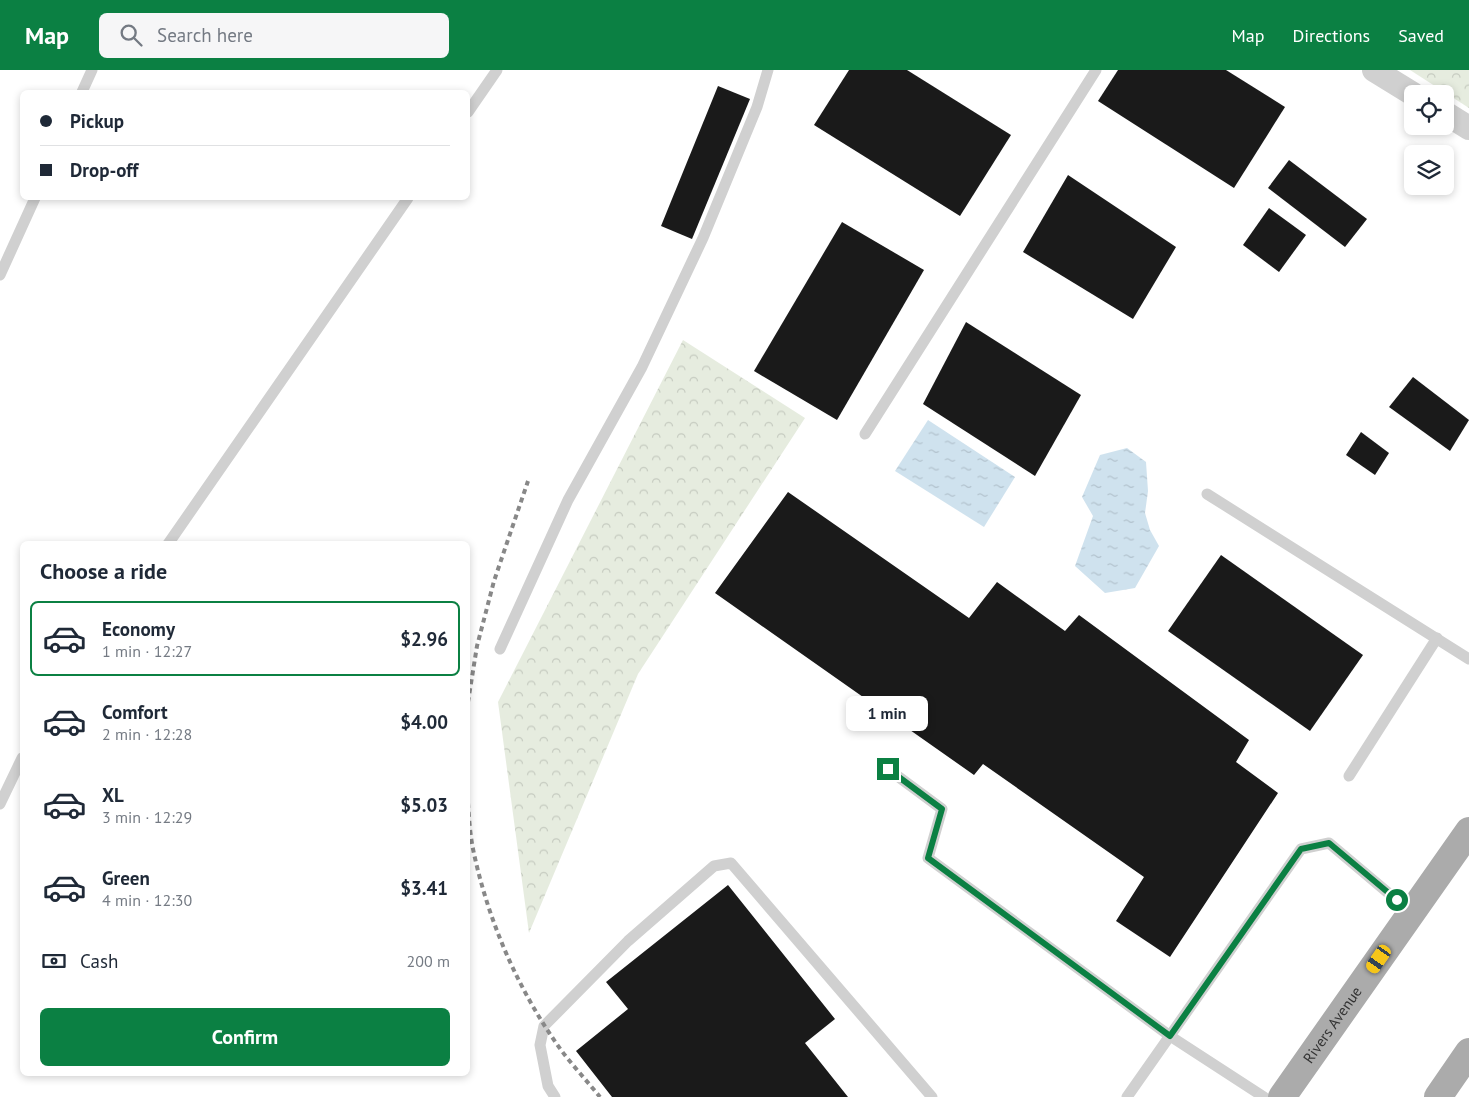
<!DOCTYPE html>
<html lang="en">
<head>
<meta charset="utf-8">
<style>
  body { margin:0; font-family:"PT Sans",sans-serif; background:#f6f6f7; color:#1f2937; height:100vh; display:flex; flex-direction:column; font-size:19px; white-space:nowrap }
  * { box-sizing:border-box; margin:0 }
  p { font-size:16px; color:#747a83 }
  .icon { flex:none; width:28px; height:28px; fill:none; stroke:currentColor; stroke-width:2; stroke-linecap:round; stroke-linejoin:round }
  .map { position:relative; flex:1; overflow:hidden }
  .sheet { position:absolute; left:20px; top:471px; width:450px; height:535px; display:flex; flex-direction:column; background:#fff; border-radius:8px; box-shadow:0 2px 8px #0003 }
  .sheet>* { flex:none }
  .banner { position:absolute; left:20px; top:20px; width:450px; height:110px; border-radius:8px; box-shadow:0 2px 8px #0003; display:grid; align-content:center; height:110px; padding:0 20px; background:#fff }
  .controls { position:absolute; left:1404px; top:15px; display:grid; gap:10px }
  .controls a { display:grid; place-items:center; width:50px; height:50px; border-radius:8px; background:#fff; box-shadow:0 2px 8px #0003; font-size:25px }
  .end { position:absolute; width:22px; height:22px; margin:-11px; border:6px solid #0b8043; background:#fff; box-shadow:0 0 0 2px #fff }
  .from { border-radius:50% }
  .bubble { position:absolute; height:35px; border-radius:8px; background:#fff; box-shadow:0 2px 8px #0003; font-size:16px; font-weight:700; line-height:35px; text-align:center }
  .car { position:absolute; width:15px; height:30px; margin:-15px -8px; border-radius:6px; box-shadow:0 0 4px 1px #0007; background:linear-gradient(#f5c518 24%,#345 0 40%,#f5c518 0 76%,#345 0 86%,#f5c518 0) }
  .banner b { display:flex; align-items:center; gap:18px; height:48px; font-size:19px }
  .banner b+b { border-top:1px solid #e0e1e3 }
  .banner i { width:12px; height:12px; background:#1f2937 }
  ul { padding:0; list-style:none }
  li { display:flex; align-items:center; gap:15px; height:75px; margin:0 10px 8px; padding:0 10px; border:2px solid transparent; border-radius:8px }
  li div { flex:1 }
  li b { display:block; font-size:19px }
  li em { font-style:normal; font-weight:700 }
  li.current { border-color:#0b8043 }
  li>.icon { width:45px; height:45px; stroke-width:1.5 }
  h2 { padding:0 20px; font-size:22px; line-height:60px }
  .pay { display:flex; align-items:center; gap:12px; height:55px; padding:0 20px; font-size:19px }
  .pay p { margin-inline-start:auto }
  .primary-button { display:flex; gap:10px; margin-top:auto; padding:10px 20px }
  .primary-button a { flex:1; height:58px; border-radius:8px; background:#0b8043; color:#fff; font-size:20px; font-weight:700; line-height:58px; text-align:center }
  header { display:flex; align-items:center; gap:30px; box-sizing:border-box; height:70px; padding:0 25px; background:#0b8043; color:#fff }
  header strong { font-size:24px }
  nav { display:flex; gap:28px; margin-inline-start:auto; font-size:18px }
  .search { width:350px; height:45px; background:#f6f6f7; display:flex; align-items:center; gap:12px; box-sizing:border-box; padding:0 18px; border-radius:8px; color:#747a83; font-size:19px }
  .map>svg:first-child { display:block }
  .forest { fill:url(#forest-crowns) }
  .water { fill:url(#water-ripples) }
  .building { fill:#1a1a1a }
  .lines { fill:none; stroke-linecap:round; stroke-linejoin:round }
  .service { stroke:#d0d0d0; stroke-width:11 }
  .minor { stroke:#d0d0d0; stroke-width:24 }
  .primary { stroke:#ababab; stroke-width:28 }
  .rail { stroke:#888; stroke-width:4; stroke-dasharray:5 4; stroke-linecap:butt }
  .route { stroke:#0b8043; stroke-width:6 }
  .labels { text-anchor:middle; stroke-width:5; stroke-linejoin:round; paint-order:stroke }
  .street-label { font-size:15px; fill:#333; stroke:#fff }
</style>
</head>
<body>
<header>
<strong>Map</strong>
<div class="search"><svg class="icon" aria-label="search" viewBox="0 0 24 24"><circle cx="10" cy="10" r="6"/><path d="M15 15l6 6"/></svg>Search here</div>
<nav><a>Map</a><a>Directions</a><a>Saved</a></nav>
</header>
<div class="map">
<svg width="1469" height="1027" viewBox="0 0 1469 1027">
  <defs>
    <pattern id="forest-crowns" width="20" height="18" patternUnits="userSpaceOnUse" patternTransform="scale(1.25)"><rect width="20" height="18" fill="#e6ecdf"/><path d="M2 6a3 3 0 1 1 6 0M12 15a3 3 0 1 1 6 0" fill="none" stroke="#c6cbc0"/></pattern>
    <pattern id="water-ripples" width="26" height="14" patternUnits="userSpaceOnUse" patternTransform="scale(1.25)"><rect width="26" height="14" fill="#cfe2ee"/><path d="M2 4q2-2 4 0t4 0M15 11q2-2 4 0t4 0" fill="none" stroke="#b2c2cd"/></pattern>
  </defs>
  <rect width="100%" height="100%" fill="#fff"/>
  <g class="forest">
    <path d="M1410,0H1469V38Z"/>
    <path d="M683,270L805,348L638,604L529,863L498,632Z"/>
  </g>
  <g class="water">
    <path d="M928,350L1015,407L984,457L895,401Z"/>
    <path d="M1127,378L1146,392L1148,421L1145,443L1150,460L1159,476L1135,518L1105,523L1075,496L1093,446L1082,427L1100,385Z"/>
  </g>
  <g class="building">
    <path d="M849,0H907L1011,65L960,146L814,55Z"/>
    <path d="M1118,0H1226L1285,37L1234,118L1098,31Z"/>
    <path d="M718,16L750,29L692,169L661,156Z"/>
    <path d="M1289,90L1367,149L1345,177L1268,118Z"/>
    <path d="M1068,105L1176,177L1133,249L1023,182Z"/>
    <path d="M1269,138L1306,165L1279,202L1243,175Z"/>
    <path d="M842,152L924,200L837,350L754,301Z"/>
    <path d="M966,252L1081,325L1035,406L923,334Z"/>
    <path d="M1413,307L1469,350L1450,381L1389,337Z"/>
    <path d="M1361,362L1389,383L1375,405L1346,385Z"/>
    <path d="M788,422L969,548L997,512L1065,561L1079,545L1249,670L1236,692L1278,723L1170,887L1116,851L1144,807L983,694L974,705L715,523Z"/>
    <path d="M1221,485L1363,585L1310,661L1168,561Z"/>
    <path d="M728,815L835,949L805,973L848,1027H612L576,981L628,939L606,912Z"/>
  </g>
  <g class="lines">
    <g class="service">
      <path d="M82,22L92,0"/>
      <path d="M468,42L497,0"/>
      <path d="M0,205L35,128"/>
      <path d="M865,364L1096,0"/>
      <path d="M1207,424L1469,589"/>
      <path d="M168,474L408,128"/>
      <path d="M500,579L568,430L642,297L703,168L757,37L768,0"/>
      <path d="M888,699L942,739L928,788L1170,966L1264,1027"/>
      <path d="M1349,706L1437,568"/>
      <path d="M0,734L22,688"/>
      <path d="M555,1027L548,1016L540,975L544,956L628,871L714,796L731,793L932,1027"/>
      <path d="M1127,1027L1301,779L1329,773L1412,843"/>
    </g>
    <g class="minor">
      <path d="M1374,0L1413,24"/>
      <path d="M1445,43L1469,58"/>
    </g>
    <g class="primary">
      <path id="s1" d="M1282,1027L1469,761"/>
      <path d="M1438,1027L1469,982"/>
    </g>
    <g class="rail">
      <path d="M468,632L477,576L494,511L528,411"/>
      <path d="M468,733C469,748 470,764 473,779C488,851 518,920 561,980C573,996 587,1011 600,1027"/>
    </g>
  </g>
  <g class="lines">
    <path class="route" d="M888,699L942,739L928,788L1170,966L1301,779L1329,773L1397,830"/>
  </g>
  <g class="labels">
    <g class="street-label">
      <text dy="5" stroke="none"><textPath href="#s1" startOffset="88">Rivers Avenue</textPath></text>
    </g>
  </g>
</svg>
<div class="controls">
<a><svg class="icon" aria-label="locate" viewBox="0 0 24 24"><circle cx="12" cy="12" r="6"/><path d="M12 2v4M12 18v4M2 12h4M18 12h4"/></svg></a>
<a><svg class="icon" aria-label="layers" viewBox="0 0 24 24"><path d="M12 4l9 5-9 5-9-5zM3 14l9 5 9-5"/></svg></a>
</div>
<i class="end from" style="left:1397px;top:830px"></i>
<i class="end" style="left:888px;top:699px"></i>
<div class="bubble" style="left:846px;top:626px;width:82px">1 min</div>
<i class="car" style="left:1379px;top:889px;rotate:215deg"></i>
<div class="banner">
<b><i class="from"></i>Pickup</b>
<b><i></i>Drop-off</b>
</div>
<section class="sheet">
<h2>Choose a ride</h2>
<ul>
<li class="current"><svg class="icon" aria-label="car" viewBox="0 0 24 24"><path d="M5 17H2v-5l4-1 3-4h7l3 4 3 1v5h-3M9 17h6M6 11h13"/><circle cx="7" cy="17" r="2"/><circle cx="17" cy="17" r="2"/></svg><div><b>Economy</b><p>1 min · 12:27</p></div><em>$2.96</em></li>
<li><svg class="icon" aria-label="car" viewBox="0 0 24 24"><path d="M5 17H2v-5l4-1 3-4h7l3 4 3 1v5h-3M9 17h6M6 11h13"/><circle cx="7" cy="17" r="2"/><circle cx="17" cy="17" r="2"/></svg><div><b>Comfort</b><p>2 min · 12:28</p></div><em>$4.00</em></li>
<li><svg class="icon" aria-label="car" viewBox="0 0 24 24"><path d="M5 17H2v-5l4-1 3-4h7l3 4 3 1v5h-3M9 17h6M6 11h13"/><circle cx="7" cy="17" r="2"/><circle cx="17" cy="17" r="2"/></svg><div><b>XL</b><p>3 min · 12:29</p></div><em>$5.03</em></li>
<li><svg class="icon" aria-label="car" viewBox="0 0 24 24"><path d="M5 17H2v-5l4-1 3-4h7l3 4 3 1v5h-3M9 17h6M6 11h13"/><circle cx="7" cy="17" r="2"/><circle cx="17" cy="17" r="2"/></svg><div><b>Green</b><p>4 min · 12:30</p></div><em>$3.41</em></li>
</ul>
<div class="pay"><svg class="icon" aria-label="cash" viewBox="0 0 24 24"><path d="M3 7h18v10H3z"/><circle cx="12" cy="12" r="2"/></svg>Cash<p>200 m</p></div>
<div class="primary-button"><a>Confirm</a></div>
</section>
</div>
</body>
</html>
